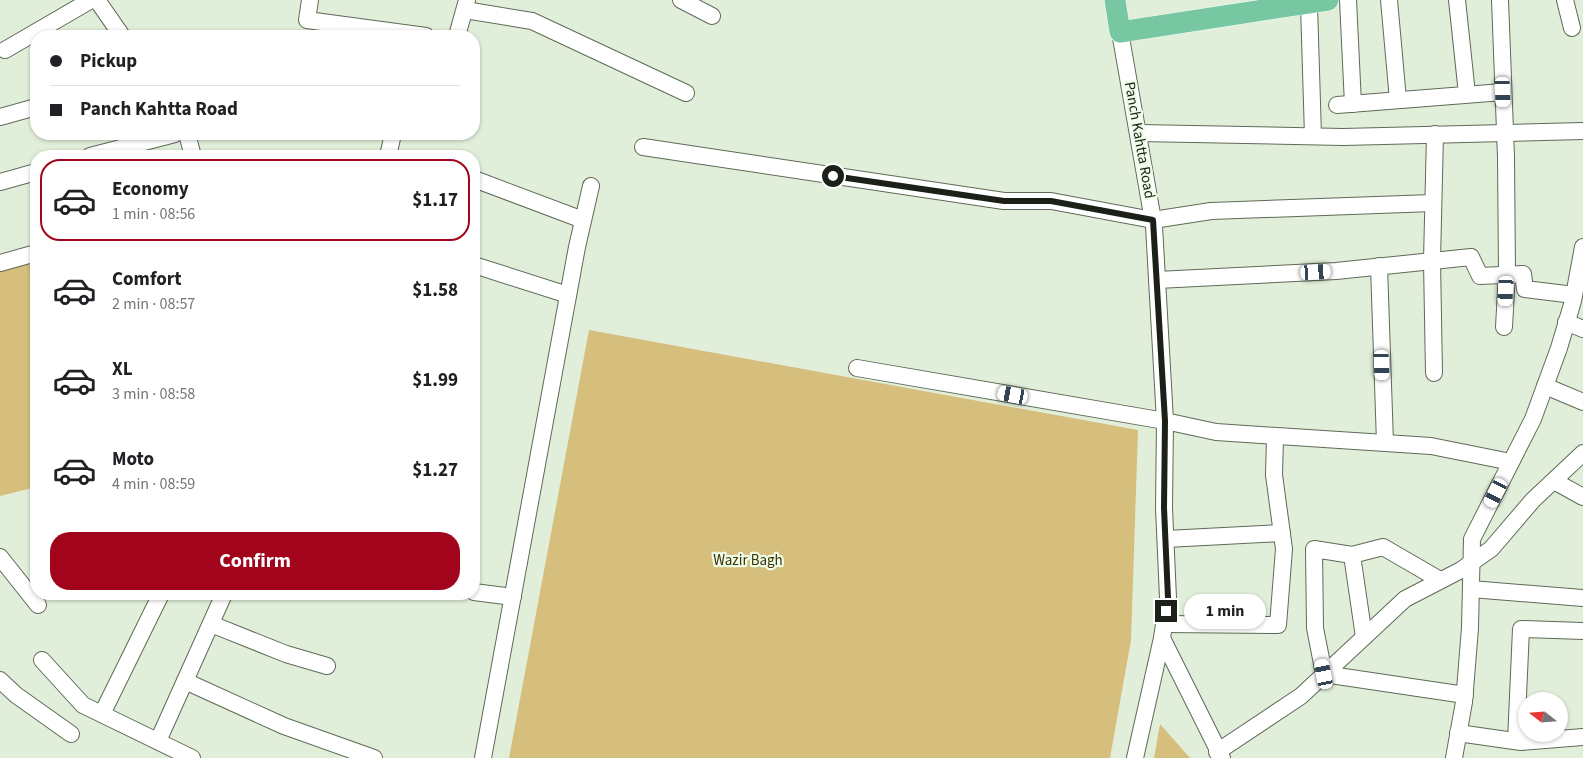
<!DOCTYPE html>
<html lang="en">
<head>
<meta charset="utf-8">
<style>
  body { margin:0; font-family:"Source Sans 3",sans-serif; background:#f2f2f2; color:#202124; height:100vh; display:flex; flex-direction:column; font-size:19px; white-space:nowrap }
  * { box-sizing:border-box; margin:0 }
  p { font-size:16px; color:#757577 }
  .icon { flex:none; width:28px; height:28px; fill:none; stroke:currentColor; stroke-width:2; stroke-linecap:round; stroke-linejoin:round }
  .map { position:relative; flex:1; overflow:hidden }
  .side { position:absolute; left:30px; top:150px; width:450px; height:450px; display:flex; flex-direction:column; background:#fff; border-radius:20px; box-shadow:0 1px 4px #0004 }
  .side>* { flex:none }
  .hud { position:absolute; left:30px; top:30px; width:450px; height:110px; border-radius:20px; box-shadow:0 1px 4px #0004; display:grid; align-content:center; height:110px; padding:0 20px; background:#fff }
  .needle { width:32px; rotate:287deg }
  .controls { position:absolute; left:1518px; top:692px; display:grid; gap:10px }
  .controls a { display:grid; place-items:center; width:50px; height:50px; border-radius:50%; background:#fff; box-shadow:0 1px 4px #0004; font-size:25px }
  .end { position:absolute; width:22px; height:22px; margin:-11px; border:6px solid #1b2018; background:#fff; box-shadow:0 0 0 2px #fff }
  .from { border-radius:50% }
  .bubble { position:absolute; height:35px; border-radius:18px; background:#fff; box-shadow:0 1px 4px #0004; font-size:16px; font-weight:700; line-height:35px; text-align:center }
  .car { position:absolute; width:15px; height:30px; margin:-15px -8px; border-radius:6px; box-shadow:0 0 4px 1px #0007; background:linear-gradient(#fff 24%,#345 0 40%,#fff 0 76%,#345 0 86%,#fff 0) }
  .hud b { display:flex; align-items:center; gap:18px; height:48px; font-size:19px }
  .hud b+b { border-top:1px solid #e0e0e0 }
  .hud i { width:12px; height:12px; background:#202124 }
  ul { padding:9px 0 0; list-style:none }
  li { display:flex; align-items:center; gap:15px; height:82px; margin:0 10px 8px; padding:0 10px; border:2px solid transparent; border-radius:20px }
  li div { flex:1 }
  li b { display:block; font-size:19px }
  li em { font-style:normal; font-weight:700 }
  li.current { border-color:#a2041c }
  li>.icon { width:45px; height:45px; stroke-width:1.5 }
  .button { display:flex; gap:10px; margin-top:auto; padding:10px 20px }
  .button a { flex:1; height:58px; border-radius:20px; background:#a2041c; color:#fff; font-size:20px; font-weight:700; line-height:58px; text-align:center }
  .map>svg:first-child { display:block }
  .green { fill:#d6be7c }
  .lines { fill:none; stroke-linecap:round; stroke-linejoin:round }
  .minor-casing { stroke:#5e6a57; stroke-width:18 }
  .major-casing { stroke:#fff; stroke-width:22 }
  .minor { stroke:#fff; stroke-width:16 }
  .major { stroke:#78c7a3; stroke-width:21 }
  .route { stroke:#1b2018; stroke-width:6 }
  .labels { text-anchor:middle; stroke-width:4.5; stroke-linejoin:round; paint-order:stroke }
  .street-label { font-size:15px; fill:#1b2018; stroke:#eefde7 }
  .park-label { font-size:15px; fill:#3e3107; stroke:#eefde7 }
</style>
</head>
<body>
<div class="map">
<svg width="1583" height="758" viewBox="0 0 1583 758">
  <rect width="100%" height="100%" fill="#e1efda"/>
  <g class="green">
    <path d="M36,251V487L0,496V261Z"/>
    <path d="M589,330L1138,430L1131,640L1110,758H509Z"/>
    <path d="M1160,724L1190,758H1154Z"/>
  </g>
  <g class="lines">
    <g class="minor-casing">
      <g id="minor">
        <path d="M97,0L122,36"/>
        <path d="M310,0L307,20L426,36"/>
        <path d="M681,0L712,16"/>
        <path d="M1348,0L1353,104"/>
        <path d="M1389,0L1398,100"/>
        <path d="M1457,0L1467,94"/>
        <path d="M1500,0L1506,157L1507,273L1504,327"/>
        <path d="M1565,0L1572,28"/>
        <path d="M1309,5L1313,136"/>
        <path d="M465,10L532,21L686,93"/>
        <path d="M1120,32L1154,226L1165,421L1164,508L1168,598L1162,638L1135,758"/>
        <path d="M457,36L467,0"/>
        <path d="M5,50L91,0"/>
        <path d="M1337,105L1503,92"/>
        <path d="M0,117L36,107"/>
        <path d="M1139,133L1343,137L1583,131"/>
        <path d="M187,134L193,156"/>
        <path d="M643,147L1004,201H1051L1153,220L1211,211L1433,203"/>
        <path d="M90,156L175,134"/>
        <path d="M388,156L393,134"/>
        <path d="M474,179L583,220"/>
        <path d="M0,182L36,172"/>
        <path d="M0,263L36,253"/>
        <path d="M474,265L568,295"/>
        <path d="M1379,266L1385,443"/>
        <path d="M1157,280L1336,271L1471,257L1480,276L1523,274L1525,289L1574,295"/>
        <path d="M1566,322L1583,329"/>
        <path d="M857,368L1165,421L1216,432L1431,446L1511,462"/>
        <path d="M1434,373L1432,261L1435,134"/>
        <path d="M1545,386L1583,402"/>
        <path d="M1554,481L1583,497"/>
        <path d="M1166,539L1282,533"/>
        <path d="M1352,555L1364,637"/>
        <path d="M0,557L38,605"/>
        <path d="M1440,580L1383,547L1352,555L1314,549L1315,628L1324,674L1465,695"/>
        <path d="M1471,589L1583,598"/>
        <path d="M474,592L513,597"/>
        <path d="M211,624L286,654L327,666"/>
        <path d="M1164,624L1278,625L1284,549L1274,475L1275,437"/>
        <path d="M1162,638L1222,758"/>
        <path d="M42,660L83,705L192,758"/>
        <path d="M0,680L16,695L71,734"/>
        <path d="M185,681L284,726L374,758"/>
        <path d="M102,714L161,594"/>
        <path d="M1458,733L1521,742L1583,737"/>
        <path d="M158,741L224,594"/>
        <path d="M1516,741L1521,629L1583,631"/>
        <path d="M1217,752L1301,696L1405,599L1461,570L1491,549L1533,500L1583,453"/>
        <path d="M483,758L577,247L591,186"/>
        <path d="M1454,758L1464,702L1470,628L1472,539L1533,419L1559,348L1573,301L1583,247"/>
      </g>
    </g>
    <g class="major-casing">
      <path id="major" d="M1115,0L1120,32L1328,0"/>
    </g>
    <use href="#minor" class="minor"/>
    <use href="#major" class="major"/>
  </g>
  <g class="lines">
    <path class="route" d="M833,176L1004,201H1051L1153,220L1165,421L1164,508L1168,598L1166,611"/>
  </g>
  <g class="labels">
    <g class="street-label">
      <text transform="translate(1140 140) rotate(80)" y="5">Panch Kahtta Road</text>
    </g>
    <g class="park-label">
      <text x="748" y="565">Wazir Bagh</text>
    </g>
  </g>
</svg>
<div class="controls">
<a><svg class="needle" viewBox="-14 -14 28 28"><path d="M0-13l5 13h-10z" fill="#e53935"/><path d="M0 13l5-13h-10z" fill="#757577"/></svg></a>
</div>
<i class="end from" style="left:833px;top:176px"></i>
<i class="end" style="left:1166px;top:611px"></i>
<div class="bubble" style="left:1184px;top:594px;width:82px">1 min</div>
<i class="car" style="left:1503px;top:92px;rotate:178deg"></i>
<i class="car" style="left:1316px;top:272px;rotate:87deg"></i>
<i class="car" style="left:1506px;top:291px;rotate:183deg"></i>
<i class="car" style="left:1382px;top:365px;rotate:178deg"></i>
<i class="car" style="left:1013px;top:395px;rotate:280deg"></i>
<i class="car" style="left:1496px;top:493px;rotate:207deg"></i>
<i class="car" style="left:1324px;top:674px;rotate:349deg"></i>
<div class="hud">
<b><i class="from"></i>Pickup</b>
<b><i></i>Panch Kahtta Road</b>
</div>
<section class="side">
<ul>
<li class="current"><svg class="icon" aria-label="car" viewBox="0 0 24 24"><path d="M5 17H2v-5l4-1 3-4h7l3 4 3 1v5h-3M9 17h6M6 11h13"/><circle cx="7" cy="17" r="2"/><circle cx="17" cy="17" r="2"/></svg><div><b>Economy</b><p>1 min · 08:56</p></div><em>$1.17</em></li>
<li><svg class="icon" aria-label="car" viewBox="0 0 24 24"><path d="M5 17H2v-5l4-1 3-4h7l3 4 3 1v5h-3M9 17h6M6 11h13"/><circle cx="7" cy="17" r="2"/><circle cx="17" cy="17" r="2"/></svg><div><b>Comfort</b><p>2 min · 08:57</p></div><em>$1.58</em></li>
<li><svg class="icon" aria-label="car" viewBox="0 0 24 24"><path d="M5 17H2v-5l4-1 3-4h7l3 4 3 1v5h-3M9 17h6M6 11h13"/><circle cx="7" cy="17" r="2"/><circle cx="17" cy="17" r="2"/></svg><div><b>XL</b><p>3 min · 08:58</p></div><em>$1.99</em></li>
<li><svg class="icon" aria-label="car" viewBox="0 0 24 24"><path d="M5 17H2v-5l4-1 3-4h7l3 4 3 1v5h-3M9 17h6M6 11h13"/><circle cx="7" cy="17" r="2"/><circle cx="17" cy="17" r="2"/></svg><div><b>Moto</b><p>4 min · 08:59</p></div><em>$1.27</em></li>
</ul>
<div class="button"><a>Confirm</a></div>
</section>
</div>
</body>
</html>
